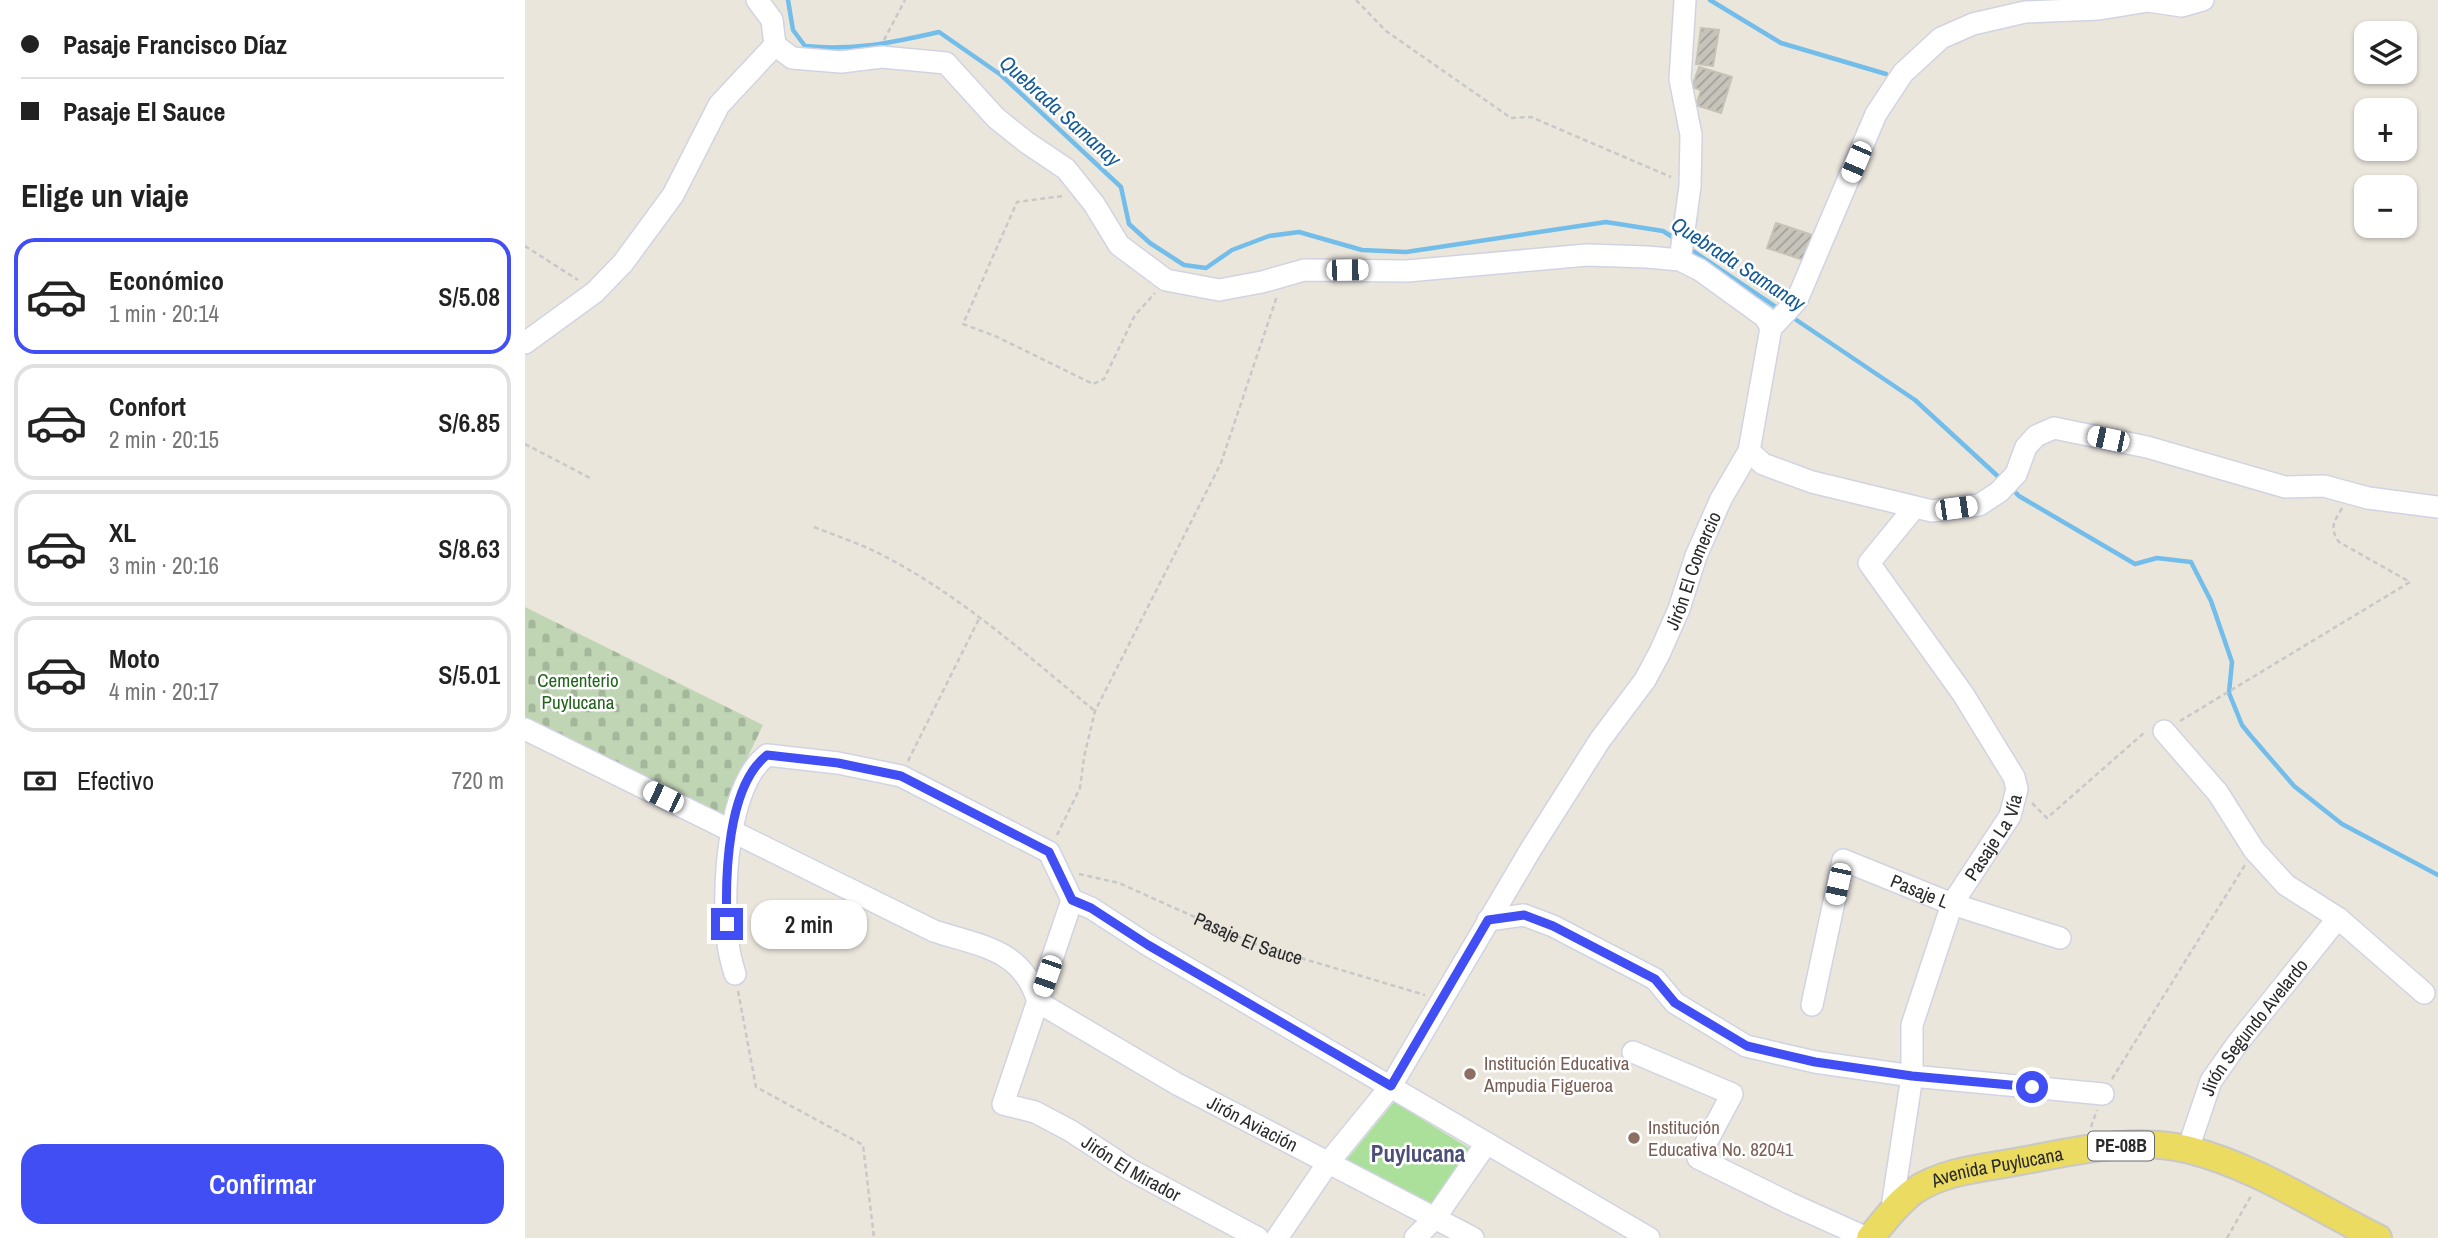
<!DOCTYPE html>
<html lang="es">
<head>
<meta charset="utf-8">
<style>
  body { margin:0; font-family:"Archivo Narrow",sans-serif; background:#f6f6f6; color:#222; height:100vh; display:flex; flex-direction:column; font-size:26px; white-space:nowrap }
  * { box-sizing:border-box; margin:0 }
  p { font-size:23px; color:#767676 }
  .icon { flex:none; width:38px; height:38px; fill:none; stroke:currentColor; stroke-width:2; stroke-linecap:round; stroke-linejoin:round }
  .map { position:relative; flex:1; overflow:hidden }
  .side { display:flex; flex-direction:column; background:#fff; width:525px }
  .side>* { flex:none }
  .hud { display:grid; align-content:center; height:154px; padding:0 21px; background:#fff }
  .tools { position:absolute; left:1829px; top:21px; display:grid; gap:14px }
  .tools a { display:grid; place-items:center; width:63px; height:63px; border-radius:14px; background:#fff; box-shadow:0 2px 5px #0004; font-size:35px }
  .end { position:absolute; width:32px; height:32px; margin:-16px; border:9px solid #414ef3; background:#fff; box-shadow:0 0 0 4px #fff }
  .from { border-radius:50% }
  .bubble { position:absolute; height:49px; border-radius:21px; background:#fff; box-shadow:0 2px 5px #0004; font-size:23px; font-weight:600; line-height:49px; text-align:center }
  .car { position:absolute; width:21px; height:42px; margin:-21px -10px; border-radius:9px; box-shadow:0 0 5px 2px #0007; background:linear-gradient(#fff 24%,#345 0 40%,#fff 0 76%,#345 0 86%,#fff 0) }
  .hud b { display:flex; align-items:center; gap:24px; height:66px; font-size:26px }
  .hud b+b { border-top:2px solid #e0e0e0 }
  .hud i { width:18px; height:18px; background:#222 }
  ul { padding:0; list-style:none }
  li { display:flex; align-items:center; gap:21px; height:116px; margin:0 14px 10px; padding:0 7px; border:4px solid #e0e0e0; border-radius:21px }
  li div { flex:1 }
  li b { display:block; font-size:26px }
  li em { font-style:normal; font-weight:600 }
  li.current { border-color:#414ef3 }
  li>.icon { width:63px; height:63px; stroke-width:1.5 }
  h2 { padding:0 21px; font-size:32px; line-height:84px }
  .pay { display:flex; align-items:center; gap:18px; height:77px; padding:0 21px; font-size:26px }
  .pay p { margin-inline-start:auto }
  .button { display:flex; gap:14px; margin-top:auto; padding:14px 21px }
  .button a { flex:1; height:80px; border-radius:21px; background:#414ef3; color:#fff; font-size:28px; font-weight:600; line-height:80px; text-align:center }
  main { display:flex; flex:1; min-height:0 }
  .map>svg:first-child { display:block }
  .cemetery { fill:url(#cemetery-stones) }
  .park { fill:#aae09a }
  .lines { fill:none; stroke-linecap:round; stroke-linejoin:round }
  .stream { stroke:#72bdea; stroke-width:4.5 }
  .building { fill:url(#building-hatch); stroke:#c7c2b6; stroke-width:2 }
  .minor-casing { stroke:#d1d3e2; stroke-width:24 }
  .major-casing { stroke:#c8c8c8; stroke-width:30 }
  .path { stroke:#c8c8c8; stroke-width:2.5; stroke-dasharray:5 3.5; stroke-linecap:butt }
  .minor { stroke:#fff; stroke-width:21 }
  .major { stroke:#ebdb61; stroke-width:26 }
  .route { stroke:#414ef3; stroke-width:9 }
  .education-dot { fill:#8d6e63; stroke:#fff; stroke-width:2.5 }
  .labels { text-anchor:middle; stroke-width:5; stroke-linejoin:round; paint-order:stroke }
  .shield { fill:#fff; stroke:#6a6a6a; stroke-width:2 }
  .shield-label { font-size:18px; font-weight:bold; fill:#2a2a2a }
  .street-label { font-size:19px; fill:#2a2a2a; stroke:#fff }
  .park-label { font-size:19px; fill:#23641c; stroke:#fff }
  .education-label { font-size:19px; fill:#785e54; stroke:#fff; text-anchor:start }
  .water-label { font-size:21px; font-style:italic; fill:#125995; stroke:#fff }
  .quarter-label { font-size:23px; font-weight:bold; fill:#4c4f79; stroke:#fff }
</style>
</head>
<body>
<main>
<section class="side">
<div class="hud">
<b><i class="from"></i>Pasaje Francisco Díaz</b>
<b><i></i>Pasaje El Sauce</b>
</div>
<h2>Elige un viaje</h2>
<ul>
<li class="current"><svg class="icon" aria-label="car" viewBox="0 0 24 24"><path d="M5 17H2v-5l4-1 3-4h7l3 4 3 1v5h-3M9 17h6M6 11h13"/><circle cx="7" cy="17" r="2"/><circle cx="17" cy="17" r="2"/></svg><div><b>Económico</b><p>1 min · 20:14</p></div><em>S/5.08</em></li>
<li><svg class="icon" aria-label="car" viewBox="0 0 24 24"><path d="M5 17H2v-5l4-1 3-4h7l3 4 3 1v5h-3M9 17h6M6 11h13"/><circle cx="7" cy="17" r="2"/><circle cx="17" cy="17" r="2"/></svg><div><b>Confort</b><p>2 min · 20:15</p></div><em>S/6.85</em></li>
<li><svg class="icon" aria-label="car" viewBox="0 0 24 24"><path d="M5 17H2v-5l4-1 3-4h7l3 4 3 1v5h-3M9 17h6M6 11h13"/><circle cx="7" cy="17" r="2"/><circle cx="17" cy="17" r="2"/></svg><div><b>XL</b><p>3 min · 20:16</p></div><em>S/8.63</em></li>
<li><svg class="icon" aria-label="car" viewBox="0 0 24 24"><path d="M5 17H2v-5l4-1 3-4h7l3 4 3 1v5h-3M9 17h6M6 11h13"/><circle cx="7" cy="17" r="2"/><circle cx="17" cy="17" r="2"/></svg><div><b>Moto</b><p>4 min · 20:17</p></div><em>S/5.01</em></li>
</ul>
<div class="pay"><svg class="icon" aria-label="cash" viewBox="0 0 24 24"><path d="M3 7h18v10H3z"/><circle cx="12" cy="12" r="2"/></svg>Efectivo<p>720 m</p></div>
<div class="button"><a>Confirmar</a></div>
</section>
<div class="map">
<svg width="1913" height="1238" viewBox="0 0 1913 1238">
  <defs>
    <pattern id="cemetery-stones" width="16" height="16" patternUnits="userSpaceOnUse" patternTransform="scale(1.75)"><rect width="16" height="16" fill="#c0d5b4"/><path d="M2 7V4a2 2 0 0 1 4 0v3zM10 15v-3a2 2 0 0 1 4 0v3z" fill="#a5b79b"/></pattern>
    <pattern id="building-hatch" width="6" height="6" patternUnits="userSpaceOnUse" patternTransform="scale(1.75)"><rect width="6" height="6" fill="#c7c4bb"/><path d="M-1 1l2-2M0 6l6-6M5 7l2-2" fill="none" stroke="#a29f98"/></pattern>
  </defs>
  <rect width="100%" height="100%" fill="#ebe6dc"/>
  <path class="cemetery" d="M0,607L238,725L215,773L198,818L0,723Z"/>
  <path class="park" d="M869,1102L947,1150L908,1208L819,1163Z"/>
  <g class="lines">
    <g class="stream">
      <path d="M263,0L268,30L280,46C329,51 366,43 414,32L476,75L596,187L604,224L625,243L659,265L681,268L707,250L744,236L774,232L837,250L881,252L1081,222L1138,231L1152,240"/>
      <path d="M1185,0L1256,43L1361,74"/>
      <path d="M1162,247L1254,309"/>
      <path d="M1264,315L1390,400L1478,481"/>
      <path d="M1487,489L1494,496L1610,564L1632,558L1666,562L1686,601L1707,662L1704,693L1717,725L1725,735L1769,786L1817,824L1913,875"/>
    </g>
  </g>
  <g class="building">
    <path d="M1176,28L1194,30L1188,66L1171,64Z"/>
    <path d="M1174,67L1207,77L1196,113L1171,105L1176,90L1167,87Z"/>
    <path d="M1251,223L1293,237L1285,262L1242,248Z"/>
  </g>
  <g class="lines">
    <g class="minor-casing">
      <g id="minor">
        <path d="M232,0L247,20L250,45"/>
        <path d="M1155,260L1165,186L1166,135L1155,79L1160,0"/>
        <path d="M0,343L70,292L98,263L148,195L194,105L250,45L267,58L316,62L357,57L421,63L471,118L501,142L541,169L569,204L594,245L641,280L694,290L737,282L779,270L882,271L1062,255L1122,257L1155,260L1175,270L1240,317L1246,328"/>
        <path d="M1224,451L1238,464L1287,482L1407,511L1454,505L1474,492L1491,474L1501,447L1511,436L1529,428L1622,447L1760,487L1799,486L1843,498L1913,507"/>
        <path id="s2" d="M0,729L409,931C455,946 498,949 513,1002L652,1084L948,1238"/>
        <path d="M1639,731L1693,793L1729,850L1761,885L1813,918L1899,993"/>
        <path d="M547,900L566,908L623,945L1124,1238"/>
        <path id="s3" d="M547,900L478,1104L510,1112L546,1131L604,1169L733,1238"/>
        <path d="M963,920L999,915L1028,926L1130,979L1150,1003L1221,1046L1290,1062L1387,1076L1578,1094"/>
        <path d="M210,974C207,964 204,953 203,943C197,894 201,787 242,755L313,763L376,776L524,852L547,900"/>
        <path id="s4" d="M1287,1005L1318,860L1427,904L1535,938"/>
        <path d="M1108,1052L1207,1094L1173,1158L1264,1203L1342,1238"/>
        <path id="s5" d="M1663,1149L1686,1081L1712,1044L1813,918"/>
        <path id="s6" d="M1366,1214L1387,1076V1025L1427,904L1485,816L1492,789L1489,777L1438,694L1344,563L1389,508"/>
        <path id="s7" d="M752,1238L803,1163L866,1086L1006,849L1075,740L1120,680L1135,652L1154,609L1171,556L1196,499L1224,451L1246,328L1272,300L1351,114L1378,73L1416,38L1448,24L1500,12L1574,9L1623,1L1657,6L1678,0"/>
        <path d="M890,1238L910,1218L961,1144"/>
      </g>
    </g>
    <g class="major-casing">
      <g id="major">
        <path id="s8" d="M1345,1238C1358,1223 1372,1203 1389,1191C1420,1170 1460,1168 1496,1161C1550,1151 1610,1136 1665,1150C1732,1167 1792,1208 1853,1238"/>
      </g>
    </g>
    <g class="path">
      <path d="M831,0L861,31L986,118L1006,117L1146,177"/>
      <path d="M359,40L380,0"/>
      <path d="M537,196L492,202L438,324L470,336L568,384L579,379L610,315L630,293"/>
      <path d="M0,246L53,280"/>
      <path d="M0,444L67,479"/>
      <path d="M289,527C309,535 330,542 349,551C431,591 500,654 570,711"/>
      <path d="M1655,721L1885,582L1814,542C1804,528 1809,522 1817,508"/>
      <path d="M383,761L455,617"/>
      <path d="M1507,803L1522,818L1620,732"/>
      <path d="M532,835L555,788L559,757L570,711L696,463L752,296"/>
      <path id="s1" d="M554,874L594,883L732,945L900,995"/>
      <path d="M213,991L231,1087L338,1145L349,1238"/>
      <path d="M1587,1079L1720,865"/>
      <path d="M1566,1127L1572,1110"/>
      <path d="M1702,1238L1726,1196"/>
    </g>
    <use href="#minor" class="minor"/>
    <use href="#major" class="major"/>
  </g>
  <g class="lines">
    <path class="route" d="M202,924C200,877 202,786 242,755L313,763L376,776L524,852L547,900L566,908L623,945L866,1086L963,920L999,915L1028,926L1130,979L1150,1003L1222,1046L1290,1062L1387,1076L1507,1087"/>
  </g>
  <g class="education-dot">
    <circle cx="945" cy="1074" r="7"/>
    <circle cx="1109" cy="1138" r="7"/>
  </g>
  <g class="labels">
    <rect class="shield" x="1563" y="1131.5" width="66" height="29" rx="5"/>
    <g class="shield-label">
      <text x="1596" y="1152">PE-08B</text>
    </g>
    <g class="street-label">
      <text dy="7" stroke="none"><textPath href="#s7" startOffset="789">Jirón El Comercio</textPath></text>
      <text dy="7" stroke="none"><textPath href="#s6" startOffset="397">Pasaje La Vía</textPath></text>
      <text dy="7" stroke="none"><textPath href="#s4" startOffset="231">Pasaje L</textPath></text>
      <text dy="7" stroke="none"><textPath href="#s1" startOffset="182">Pasaje El Sauce</textPath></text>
      <text dy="7" stroke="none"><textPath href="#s5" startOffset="140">Jirón Segundo Avelardo</textPath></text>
      <text dy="7" stroke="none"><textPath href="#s2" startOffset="836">Jirón Aviación</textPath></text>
      <text dy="7" stroke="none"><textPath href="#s3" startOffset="360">Jirón El Mirador</textPath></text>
      <text dy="7" stroke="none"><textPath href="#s8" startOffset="152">Avenida Puylucana</textPath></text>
    </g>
    <g class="park-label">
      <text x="53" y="687">Cementerio<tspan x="53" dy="22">Puylucana</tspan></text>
    </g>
    <g class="education-label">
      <text x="959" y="1070">Institución Educativa<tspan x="959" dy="22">Ampudia Figueroa</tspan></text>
      <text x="1123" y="1134">Institución<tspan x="1123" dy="22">Educativa No. 82041</tspan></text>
    </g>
    <g class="water-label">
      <text transform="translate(535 111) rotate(42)" y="7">Quebrada Samanay</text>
      <text transform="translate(1213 264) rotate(33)" y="7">Quebrada Samanay</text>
    </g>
    <g class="quarter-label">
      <text x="893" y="1162">Puylucana</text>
    </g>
  </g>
</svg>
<div class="tools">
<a><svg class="icon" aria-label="layers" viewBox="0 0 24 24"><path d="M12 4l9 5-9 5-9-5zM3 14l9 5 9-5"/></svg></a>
<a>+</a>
<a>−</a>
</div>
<i class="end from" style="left:1507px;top:1087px"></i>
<i class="end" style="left:202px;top:924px"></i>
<div class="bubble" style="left:226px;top:900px;width:116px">2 min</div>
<i class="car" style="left:1331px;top:162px;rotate:203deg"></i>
<i class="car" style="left:822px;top:270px;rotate:89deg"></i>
<i class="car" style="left:1583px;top:439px;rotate:282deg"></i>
<i class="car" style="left:1431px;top:508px;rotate:82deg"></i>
<i class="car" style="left:138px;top:797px;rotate:296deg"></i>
<i class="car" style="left:1313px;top:884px;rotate:192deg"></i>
<i class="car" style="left:522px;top:976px;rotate:199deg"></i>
</div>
</main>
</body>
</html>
